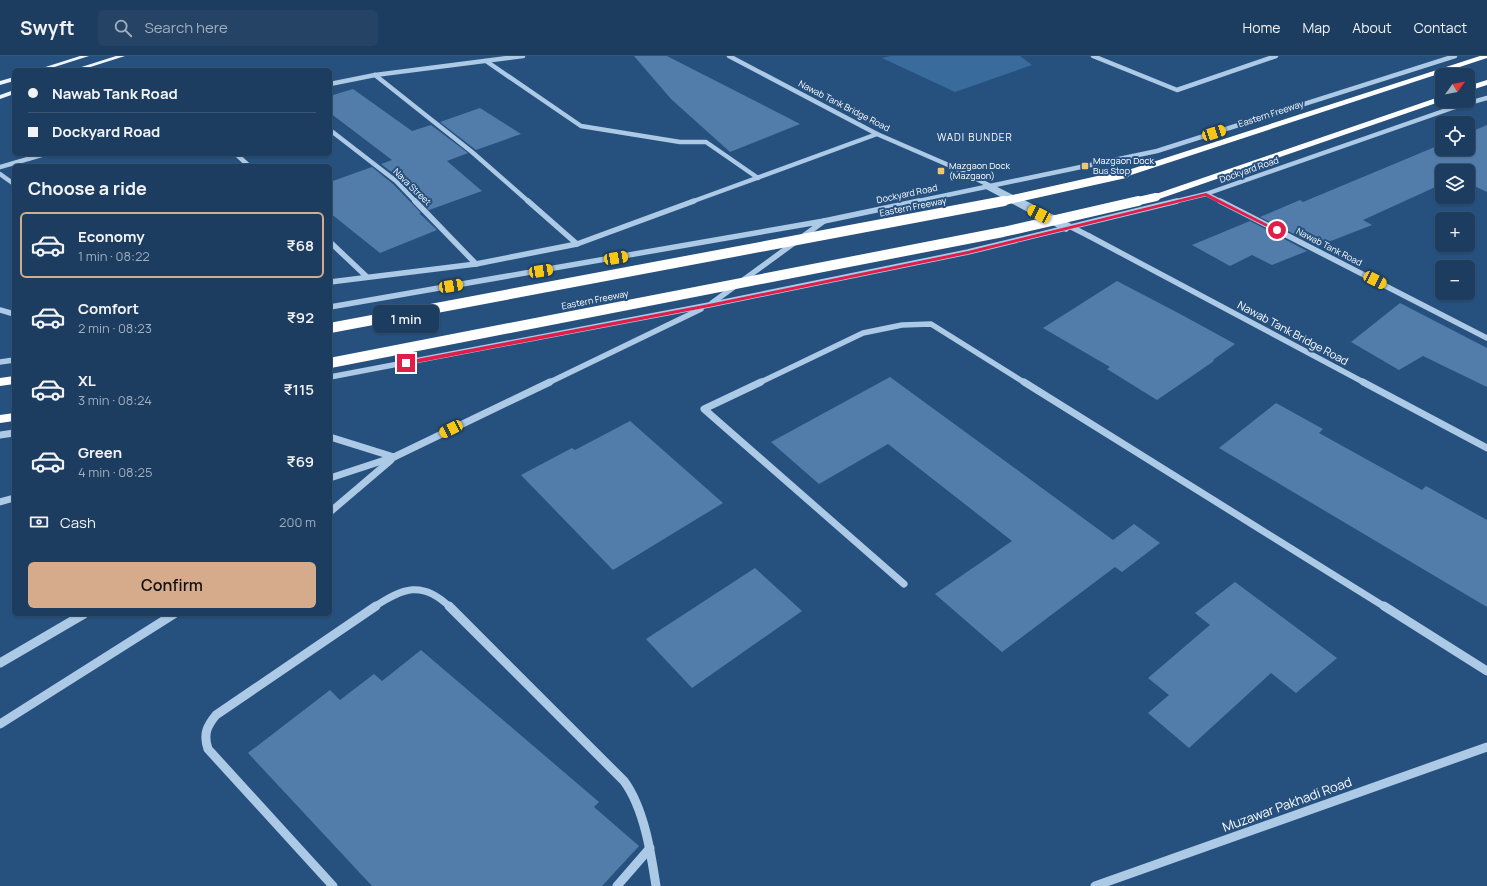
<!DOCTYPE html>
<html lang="en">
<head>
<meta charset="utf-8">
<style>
  body { margin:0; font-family:Manrope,sans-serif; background:#254465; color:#f1f3f6; height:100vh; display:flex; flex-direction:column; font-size:15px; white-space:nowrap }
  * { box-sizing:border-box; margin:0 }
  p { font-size:13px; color:#a0aebd }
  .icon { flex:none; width:22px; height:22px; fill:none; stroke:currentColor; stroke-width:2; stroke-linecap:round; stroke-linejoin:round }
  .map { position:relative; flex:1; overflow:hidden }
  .details { position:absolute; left:12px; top:108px; width:320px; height:452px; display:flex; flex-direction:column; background:#1c3d5f; border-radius:6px; box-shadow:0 1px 3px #0004,0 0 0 1px #3a5674 }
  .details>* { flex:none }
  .guide { position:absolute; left:12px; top:12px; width:320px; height:88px; border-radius:6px; box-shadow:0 1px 3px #0004,0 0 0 1px #3a5674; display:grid; align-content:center; height:88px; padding:0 16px; background:#1c3d5f }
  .needle { width:26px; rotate:57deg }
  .tools { position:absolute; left:1435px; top:12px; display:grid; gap:8px }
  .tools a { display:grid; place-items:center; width:40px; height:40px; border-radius:6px; background:#1c3d5f; box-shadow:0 1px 3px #0004,0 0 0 1px #3a5674; font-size:20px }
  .end { position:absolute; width:18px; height:18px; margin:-9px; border:5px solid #e11d48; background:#fff; box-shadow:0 0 0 2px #fff }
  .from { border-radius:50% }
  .bubble { position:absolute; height:28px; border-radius:6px; background:#1c3d5f; box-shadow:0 1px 3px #0004,0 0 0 1px #3a5674; font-size:13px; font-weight:600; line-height:28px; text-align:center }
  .car { position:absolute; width:12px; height:24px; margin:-12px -6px; border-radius:5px; box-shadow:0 0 3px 1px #0007; background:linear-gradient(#f5c518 24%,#345 0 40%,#f5c518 0 76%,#345 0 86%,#f5c518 0) }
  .guide b { display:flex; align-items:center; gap:14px; height:38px; font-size:15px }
  .guide b+b { border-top:1px solid #3a5674 }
  .guide i { width:10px; height:10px; background:#f1f3f6 }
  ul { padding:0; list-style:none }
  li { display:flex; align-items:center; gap:12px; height:66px; margin:0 8px 6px; padding:0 8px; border:2px solid transparent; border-radius:6px }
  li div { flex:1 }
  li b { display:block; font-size:15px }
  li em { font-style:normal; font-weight:600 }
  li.active { border-color:#d6ab8b }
  li>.icon { width:36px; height:36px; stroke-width:1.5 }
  h2 { padding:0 16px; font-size:18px; line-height:48px }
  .pay { display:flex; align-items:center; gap:10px; height:44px; padding:0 16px; font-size:15px }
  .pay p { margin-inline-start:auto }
  .button { display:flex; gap:8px; margin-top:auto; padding:8px 16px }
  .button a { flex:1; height:46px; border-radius:6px; background:#d6ab8b; color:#111; font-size:16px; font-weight:600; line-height:46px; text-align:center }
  header { display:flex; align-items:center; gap:24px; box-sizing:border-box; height:56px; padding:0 20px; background:#1c3d5f; border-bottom:1px solid #3a5674 }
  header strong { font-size:19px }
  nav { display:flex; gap:22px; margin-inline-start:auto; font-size:14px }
  .search { width:280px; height:36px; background:#254465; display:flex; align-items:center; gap:10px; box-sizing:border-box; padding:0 14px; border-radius:6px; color:#a0aebd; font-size:15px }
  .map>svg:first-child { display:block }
  .green { fill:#3a6b9d }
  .building { fill:#527daa }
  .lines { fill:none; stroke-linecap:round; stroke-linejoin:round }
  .minor-far3 { stroke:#acc9e6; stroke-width:4.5 }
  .minor-far2 { stroke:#acc9e6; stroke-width:5.5 }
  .minor-far1 { stroke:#acc9e6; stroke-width:7 }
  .minor { stroke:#acc9e6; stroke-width:9 }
  .major { fill:#edf4fd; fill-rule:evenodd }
  .highway { fill:#fff; fill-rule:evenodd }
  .minor-bridge-far1 { stroke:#acc9e6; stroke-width:4.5 }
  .minor-bridge { stroke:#acc9e6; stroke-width:5.5 }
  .highway-bridge-far1 { stroke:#fff; stroke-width:8 }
  .highway-bridge { stroke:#fff; stroke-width:10 }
  .route { fill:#e11d48 }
  .poi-dot { fill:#efc671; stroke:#26517f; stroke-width:1.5 }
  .labels { text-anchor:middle; stroke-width:4; stroke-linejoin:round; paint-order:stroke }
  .far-street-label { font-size:9px; fill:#fff; stroke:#26517f }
  .far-poi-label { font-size:9px; fill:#fff; stroke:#26517f; text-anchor:start }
  .far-neighbourhood-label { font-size:10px; letter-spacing:1px; fill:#fff; stroke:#26517f }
  .street-label { font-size:11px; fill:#fff; stroke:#26517f }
  .near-street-label { font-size:13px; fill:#fff; stroke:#26517f }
</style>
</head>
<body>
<header>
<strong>Swyft</strong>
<div class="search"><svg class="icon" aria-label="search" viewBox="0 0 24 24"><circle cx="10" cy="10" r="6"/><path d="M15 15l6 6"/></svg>Search here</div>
<nav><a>Home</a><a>Map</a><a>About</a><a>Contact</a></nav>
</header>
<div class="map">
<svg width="1487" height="830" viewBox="0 0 1487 830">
  <rect width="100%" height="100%" fill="#26517f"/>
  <path class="green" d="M891,0H1020L1032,9L955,36L882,2Z"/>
  <g class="building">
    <path d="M634,0H667L800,68L730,96L671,43Z"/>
    <path d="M353,33L412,75L431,69L468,97L447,105L482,135L429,154L399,122L381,108L392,104L330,57V40Z"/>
    <path d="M480,52L521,78L476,94L440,66Z"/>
    <path d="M1487,69V136L1468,127V115H1442V128L1363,164L1372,169L1318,190L1260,161L1300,144L1303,146L1442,88V93H1468V77Z"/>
    <path d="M372,111L393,128L421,157H419L437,174L380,197L330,157V126Z"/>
    <path d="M1250,165L1307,195L1272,209L1252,199L1230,210L1192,189Z"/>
    <path d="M1117,225L1182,259L1235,288L1213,304L1214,305L1157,344L1107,313L1110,311L1043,272Z"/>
    <path d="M1400,247L1487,292V331L1423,300L1399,314L1351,286Z"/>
    <path d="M890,321L1113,484L1134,468L1160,487L1122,516L1115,511L1002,596L935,538L1012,485L888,388L819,428L771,386Z"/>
    <path d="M1276,347L1323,373L1319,377L1422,434L1426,430L1487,464V551L1219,392Z"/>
    <path d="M630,365L723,447L613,514L521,419L572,392L575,394Z"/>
    <path d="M755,512L802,555L692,632L646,583Z"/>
    <path d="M1235,526L1337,602L1296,637L1271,617L1189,692L1148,657L1169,639L1148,622L1210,569L1195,557Z"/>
    <path d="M421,594L599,746L594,751L639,790L602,830H372L248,697L330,634L340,644L374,618L382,625Z"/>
  </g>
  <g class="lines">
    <g class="minor-far3">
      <path d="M729,0L877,78L953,111"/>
      <path d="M1093,0L1177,34L1276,0"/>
      <path d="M486,5L581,70L680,86H706L758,122"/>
      <path d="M375,19L472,96L529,146"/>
      <path d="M330,28L375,19L523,0"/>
      <path d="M330,74L396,125L416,146"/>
      <path d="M236,98L249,110"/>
      <path d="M0,111L45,98"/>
      <path d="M0,118L14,128"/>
      <path d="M985,130L1015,146"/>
      <path d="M1206,138L1222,146"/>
      <path d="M691,146L877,78"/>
      <path d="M914,146L1157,95L1455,0"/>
      <path d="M1173,146L1206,138L1455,51L1487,42"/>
    </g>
    <g class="minor-far2">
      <path d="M415,145L476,208"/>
      <path d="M528,145L577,188"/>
      <path d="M1013,145L1066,173"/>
      <path d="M1220,145L1487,282"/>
      <path d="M824,165L919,145"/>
      <path d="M1089,180L1365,327"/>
      <path d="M330,186L367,221"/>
      <path d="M330,226L476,208L577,188L694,145"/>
      <path d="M330,251L824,165L712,247"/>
      <path d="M0,254L14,258"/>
      <path d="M0,306L14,304"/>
      <path d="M330,321L709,249L968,196L1177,145"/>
      <path d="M548,327L701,253"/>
      <path d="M759,327L863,277L902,269L931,268L1025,327"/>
    </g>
    <g class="minor-far1">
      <path d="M761,326L704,353L904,528"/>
      <path d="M1024,326L1385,551"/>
      <path d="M1363,326L1487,392"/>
      <path d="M0,379L14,377"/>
      <path d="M330,381L394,401"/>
      <path d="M330,422L394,401L550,326"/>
      <path d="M0,446L14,442"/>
      <path d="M330,456L391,404"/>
      <path d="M374,551C403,532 422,524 450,551"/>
    </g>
    <g class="minor">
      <path d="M449,550L624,725C644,752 651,797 656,830"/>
      <path d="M1384,550L1487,615"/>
      <path d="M0,607L84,558"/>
      <path d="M0,668L174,558"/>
      <path d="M333,830L208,693C203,678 207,670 216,659L376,550"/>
      <path d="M617,830L650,792"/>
      <path d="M1095,830L1487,691"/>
    </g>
    <g class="major">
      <path d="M80,0H89L45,14H36Z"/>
      <path d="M116,0H125L81,14H72Z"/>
      <path d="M14,21V25L0,29V25Z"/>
      <path d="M14,34V38L0,43V39Z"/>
    </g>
    <g class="highway">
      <path d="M1480,0H1487V2L1128,120H1122L1121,118L1122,116Z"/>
      <path d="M1487,24V29L1468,35V30Z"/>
      <path d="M1442,40V45L1159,143L1156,144L1152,141L1153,139Z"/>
      <path d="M14,320V328L0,330V322Z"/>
      <path d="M14,357V365L0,367V359Z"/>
    </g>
    <path class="minor-bridge-far1" d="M953,111L1022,146"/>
    <path class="minor-bridge" d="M1020,145L1089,180"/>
    <g class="highway-bridge-far1">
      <path d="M1000,146L1125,118"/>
      <path d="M1134,146L1156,141"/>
    </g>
    <g class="highway-bridge">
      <path d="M330,272L1004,145"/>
      <path d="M330,307L1003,176L1138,145"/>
    </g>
  </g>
  <path class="route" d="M1206,137L1279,174L1275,175L1205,140L968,198L709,251L406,309L403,307L406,305L709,248L968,195Z"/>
  <g class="poi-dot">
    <rect x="1081" y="106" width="8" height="8" rx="2"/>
    <rect x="937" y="111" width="8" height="8" rx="2"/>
  </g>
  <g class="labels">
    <g class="far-street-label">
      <text transform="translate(844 50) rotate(27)" y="3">Nawab Tank Bridge Road</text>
      <text transform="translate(1271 58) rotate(-18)" y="3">Eastern Freeway</text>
      <text transform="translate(1249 114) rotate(-19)" y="3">Dockyard Road</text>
      <text transform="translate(412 131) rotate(44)" y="3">Nava Street</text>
      <text transform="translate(907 138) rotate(-12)" y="3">Dockyard Road</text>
      <text transform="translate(913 151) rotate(-11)" y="3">Eastern Freeway</text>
      <text transform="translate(1329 191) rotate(27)" y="3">Nawab Tank Road</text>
      <text transform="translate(595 244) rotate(-11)" y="3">Eastern Freeway</text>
    </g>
    <g class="far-poi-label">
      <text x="1093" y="108">Mazgaon Dock<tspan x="1093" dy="10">Bus Stop</tspan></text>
      <text x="949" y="113">Mazgaon Dock<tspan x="949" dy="10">(Mazgaon)</tspan></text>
    </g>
    <g class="far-neighbourhood-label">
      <text x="975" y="85">WADI BUNDER</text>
    </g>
    <g class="street-label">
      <text transform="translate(1293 277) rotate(28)" y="4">Nawab Tank Bridge Road</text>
    </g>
    <g class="near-street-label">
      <text transform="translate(1287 748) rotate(-20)" y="5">Muzawar Pakhadi Road</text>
    </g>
  </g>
</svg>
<div class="tools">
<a><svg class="needle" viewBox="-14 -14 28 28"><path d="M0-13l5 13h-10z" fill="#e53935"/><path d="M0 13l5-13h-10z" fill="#a0aebd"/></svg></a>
<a><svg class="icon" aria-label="locate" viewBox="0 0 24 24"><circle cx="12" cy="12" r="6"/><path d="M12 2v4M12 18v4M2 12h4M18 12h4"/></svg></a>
<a><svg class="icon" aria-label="layers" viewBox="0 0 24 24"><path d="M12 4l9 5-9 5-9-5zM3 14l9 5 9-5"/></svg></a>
<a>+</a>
<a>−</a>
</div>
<i class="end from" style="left:1277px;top:174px"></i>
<i class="end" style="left:406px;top:307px"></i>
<div class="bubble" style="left:373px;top:249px;width:66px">1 min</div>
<i class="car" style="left:1214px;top:77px;rotate:72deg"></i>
<i class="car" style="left:1039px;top:158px;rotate:297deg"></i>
<i class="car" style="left:616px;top:202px;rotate:80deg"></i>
<i class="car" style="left:541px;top:215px;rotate:81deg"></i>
<i class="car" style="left:1375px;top:224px;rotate:117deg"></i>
<i class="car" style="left:451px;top:230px;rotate:80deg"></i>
<i class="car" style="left:451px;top:373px;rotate:244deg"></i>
<div class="guide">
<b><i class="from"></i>Nawab Tank Road</b>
<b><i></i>Dockyard Road</b>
</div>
<section class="details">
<h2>Choose a ride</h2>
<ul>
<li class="active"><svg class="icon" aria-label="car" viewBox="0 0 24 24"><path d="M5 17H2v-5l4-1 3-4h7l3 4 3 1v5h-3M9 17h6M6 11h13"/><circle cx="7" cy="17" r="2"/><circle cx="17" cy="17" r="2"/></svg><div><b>Economy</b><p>1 min · 08:22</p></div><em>₹68</em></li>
<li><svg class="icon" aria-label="car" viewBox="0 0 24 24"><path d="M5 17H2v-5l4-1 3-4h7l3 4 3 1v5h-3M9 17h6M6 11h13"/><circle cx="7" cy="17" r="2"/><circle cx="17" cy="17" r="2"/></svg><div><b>Comfort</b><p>2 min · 08:23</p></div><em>₹92</em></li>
<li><svg class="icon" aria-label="car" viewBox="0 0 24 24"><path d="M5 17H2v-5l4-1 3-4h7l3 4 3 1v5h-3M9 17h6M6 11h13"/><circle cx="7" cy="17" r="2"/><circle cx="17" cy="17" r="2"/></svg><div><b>XL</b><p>3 min · 08:24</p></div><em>₹115</em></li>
<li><svg class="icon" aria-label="car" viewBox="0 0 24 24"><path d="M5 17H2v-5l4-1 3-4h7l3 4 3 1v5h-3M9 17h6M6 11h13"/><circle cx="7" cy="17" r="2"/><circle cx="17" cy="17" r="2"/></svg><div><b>Green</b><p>4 min · 08:25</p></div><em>₹69</em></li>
</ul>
<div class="pay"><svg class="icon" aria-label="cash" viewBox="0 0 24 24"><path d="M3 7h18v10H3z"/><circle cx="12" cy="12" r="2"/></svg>Cash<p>200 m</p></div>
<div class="button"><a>Confirm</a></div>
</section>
</div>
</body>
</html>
